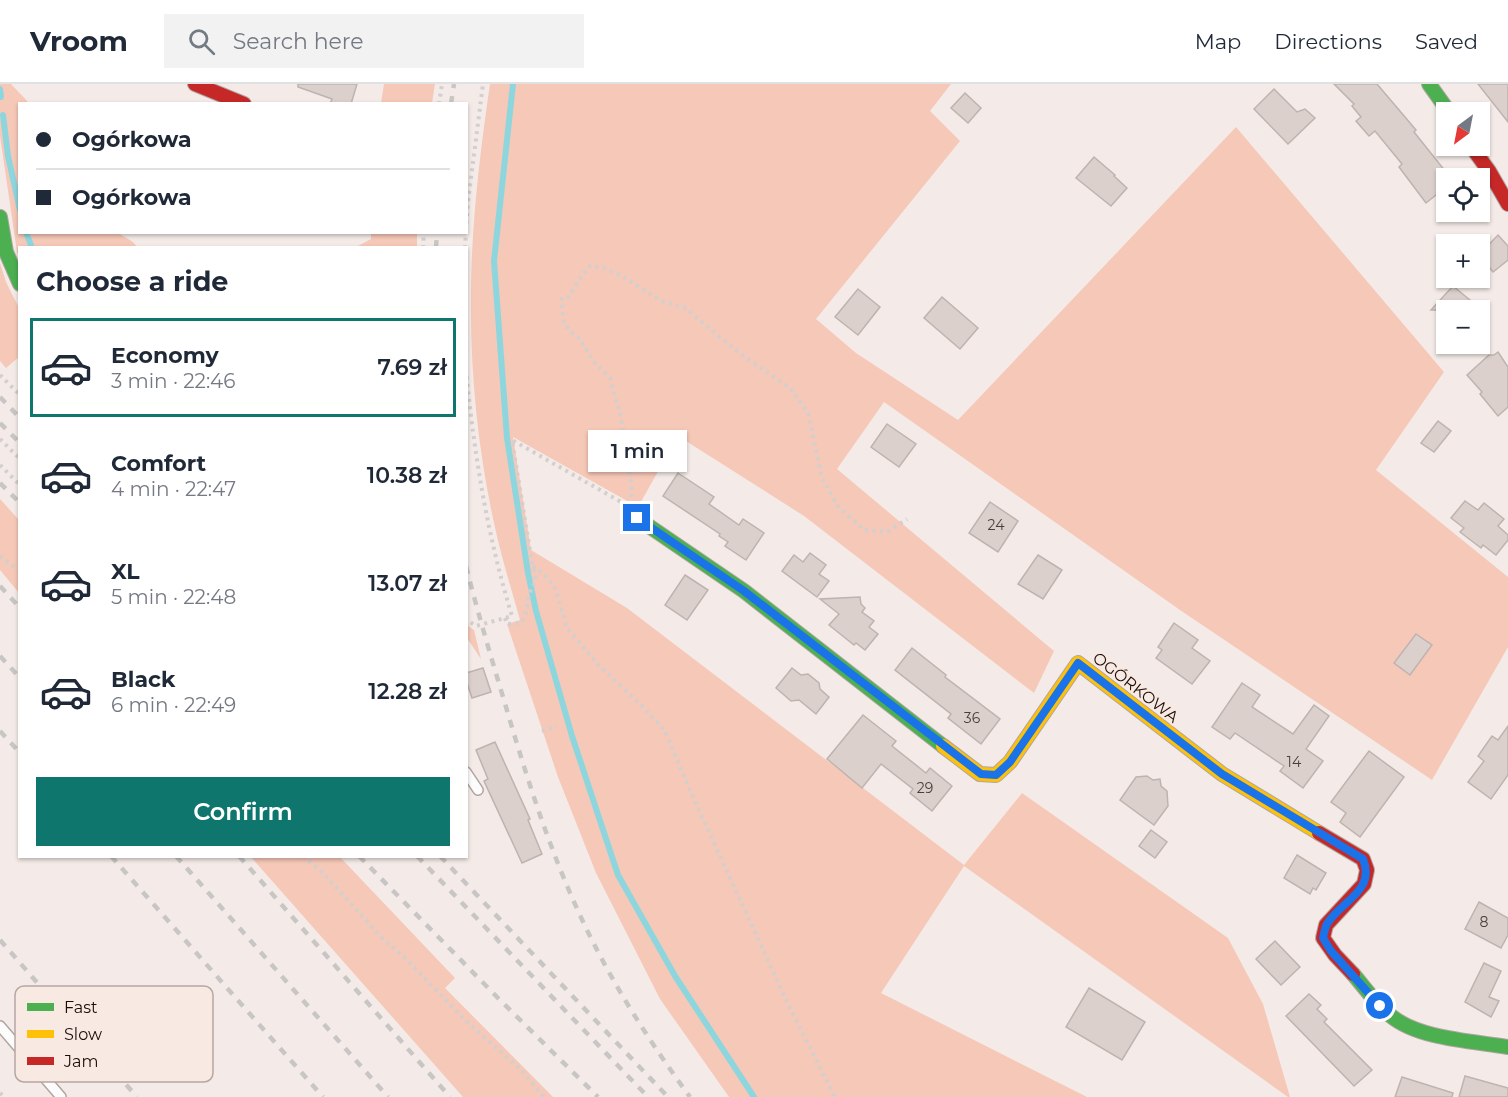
<!DOCTYPE html>
<html lang="en">
<head>
<meta charset="utf-8">
<style>
  body { margin:0; font-family:Montserrat,sans-serif; background:#f2f2f3; color:#1f2937; height:100vh; display:flex; flex-direction:column; font-size:22px; white-space:nowrap }
  * { box-sizing:border-box; margin:0 }
  p { font-size:20px; color:#747a83 }
  .icon { flex:none; width:33px; height:33px; fill:none; stroke:currentColor; stroke-width:2; stroke-linecap:round; stroke-linejoin:round }
  .map { position:relative; flex:1; overflow:hidden }
  .side { position:absolute; left:18px; top:162px; width:450px; height:612px; display:flex; flex-direction:column; background:#fff; border-radius:0px; box-shadow:0 2px 4px #0004 }
  .side>* { flex:none }
  .hud { position:absolute; left:18px; top:18px; width:450px; height:132px; border-radius:0px; box-shadow:0 2px 4px #0004; display:grid; align-content:center; height:132px; padding:0 18px; background:#fff }
  .needle { width:39px; rotate:212deg }
  .buttons { position:absolute; left:1436px; top:18px; display:grid; gap:12px }
  .buttons a { display:grid; place-items:center; width:54px; height:54px; border-radius:0px; background:#fff; box-shadow:0 2px 4px #0004; font-size:30px }
  .end { position:absolute; width:27px; height:27px; margin:-14px; border:8px solid #1a73e8; background:#fff; box-shadow:0 0 0 3px #fff }
  .from { border-radius:50% }
  .bubble { position:absolute; height:42px; border-radius:0px; background:#fff; box-shadow:0 2px 4px #0004; font-size:20px; font-weight:600; line-height:42px; text-align:center }
  .hud b { display:flex; align-items:center; gap:21px; height:57px; font-size:22px }
  .hud b+b { border-top:2px solid #e0e1e3 }
  .hud i { width:15px; height:15px; background:#1f2937 }
  ul { padding:0; list-style:none }
  li { display:flex; align-items:center; gap:18px; height:99px; margin:0 12px 9px; padding:0 6px; border:3px solid transparent; border-radius:0px }
  li div { flex:1 }
  li b { display:block; font-size:22px }
  li em { font-style:normal; font-weight:600 }
  li.current { border-color:#0f766e }
  li>.icon { width:54px; height:54px; stroke-width:1.5 }
  h2 { padding:0 18px; font-size:27px; line-height:72px }
  .primary-button { display:flex; gap:12px; margin-top:auto; padding:12px 18px }
  .primary-button a { flex:1; height:69px; border-radius:0px; background:#0f766e; color:#fff; font-size:24px; font-weight:600; line-height:69px; text-align:center }
  header { display:flex; align-items:center; gap:36px; box-sizing:border-box; height:84px; padding:0 30px; background:#fff; border-bottom:2px solid #e0e1e3 }
  header strong { font-size:28px }
  nav { display:flex; gap:33px; margin-inline-start:auto; font-size:21px }
  .search { width:420px; height:54px; background:#f2f2f3; display:flex; align-items:center; gap:15px; box-sizing:border-box; padding:0 21px; border-radius:0px; color:#747a83; font-size:22px }
  .map>svg:first-child { display:block }
  .green { fill:#f6c8b8 }
  .lines { fill:none; stroke-linecap:round; stroke-linejoin:round }
  .stream { stroke:#8ed6de; stroke-width:6 }
  .building { fill:#dcd0cc; stroke:#bfb3af; stroke-width:1.5 }
  .lane-casing { stroke:#b0a5a1; stroke-width:12 }
  .fast-casing { stroke:#b0a5a1; stroke-width:16 }
  .slow-casing { stroke:#b0a5a1; stroke-width:16 }
  .jam-casing { stroke:#b0a5a1; stroke-width:16 }
  .path { stroke:#d2cfce; stroke-width:4; stroke-dasharray:3 4.5; stroke-linecap:butt }
  .lane { stroke:#fdfcfc; stroke-width:9 }
  .fast { stroke:#4caf50; stroke-width:14 }
  .slow { stroke:#ffc107; stroke-width:14 }
  .jam { stroke:#c62828; stroke-width:14 }
  .rail { stroke:#c8c6c4; stroke-width:4.5; stroke-dasharray:8 8; stroke-linecap:butt }
  .route { stroke:#1a73e8; stroke-width:8 }
  .labels { text-anchor:middle; stroke-width:4.5; stroke-linejoin:round; paint-order:stroke }
  .number-label { font-size:14px; fill:#4b3e3a }
  .street-label { font-size:16px; fill:#1b0e09; stroke:#f9e9e3 }
  .key { fill:#f9e9e3; stroke:#b6a7a2; stroke-width:1.5 }
  .key-label { font-size:16px; fill:#1b0e09 }
</style>
</head>
<body>
<header>
<strong>Vroom</strong>
<div class="search"><svg class="icon" aria-label="search" viewBox="0 0 24 24"><circle cx="10" cy="10" r="6"/><path d="M15 15l6 6"/></svg>Search here</div>
<nav><a>Map</a><a>Directions</a><a>Saved</a></nav>
</header>
<div class="map">
<svg width="1508" height="1013" viewBox="0 0 1508 1013">
  <rect width="100%" height="100%" fill="#f4ebe8"/>
  <g class="green">
    <path d="M0,0H11L29,19L20,20V148L118,149L133,158L137,163L20,164L19,173L17,168L0,52Z"/>
    <path d="M384,0H435L432,19H381Z"/>
    <path d="M490,0H951L930,27L960,57L816,235L856,269L958,336L1236,43L1444,288L1376,386L1508,493V563L1432,696L1180,526L884,318L837,385L1054,567L1034,609L804,432L678,352L638,423L513,353L531,466L627,524L964,781L1022,709L1228,854L1263,920L1290,1013H1288L964,782L881,909L1087,1013H729L660,915L596,789L558,693L507,540L520,536C511,504 501,472 494,439C479,370 471,298 471,227C470,151 479,75 490,0Z"/>
    <path d="M371,149H417V163H356L371,155Z"/>
    <path d="M0,179L6,198L19,224V273L6,284L0,277Z"/>
    <path d="M0,415L19,436V509L0,486Z"/>
    <path d="M467,541L474,546L481,575L467,554Z"/>
    <path d="M251,773H340L455,894L445,904L553,1013H463Z"/>
  </g>
  <g class="lines">
    <g class="stream">
      <path d="M513,0L494,177L507,354L528,489L536,527L572,652L618,791L675,892L754,1013"/>
      <path d="M0,5L1,13"/>
      <path d="M3,31L8,72L20,126"/>
      <path d="M26,148L32,164"/>
    </g>
  </g>
  <g class="building">
    <path d="M298,0H357L351,20H330L332,15L298,3Z"/>
    <path d="M1334,0H1377L1416,46L1414,48L1446,88V103L1426,119L1399,83L1402,80L1375,47L1369,52L1356,37L1361,33L1352,22L1354,20Z"/>
    <path d="M1478,0H1508V38Z"/>
    <path d="M1274,5L1297,28L1305,25L1315,34L1288,60L1254,25Z"/>
    <path d="M965,9L981,24L968,39L951,24Z"/>
    <path d="M1094,73L1115,91L1114,92L1127,104L1111,122L1076,94Z"/>
    <path d="M1498,151L1508,162V176L1493,188L1479,171Z"/>
    <path d="M1453,202L1482,226H1431Z"/>
    <path d="M858,205L880,223L858,251L835,233Z"/>
    <path d="M942,213L978,244L960,265L924,234Z"/>
    <path d="M1498,268L1508,283V323L1498,332L1480,310L1482,308L1467,291L1489,271H1494Z"/>
    <path d="M1438,337L1451,347L1434,368L1421,359Z"/>
    <path d="M887,340L916,360L899,383L871,363Z"/>
    <path d="M678,389L714,413L709,420L739,441L743,435L764,449L746,476L725,462L728,458L719,452L720,450L663,412Z"/>
    <path d="M1465,417L1478,426L1484,419L1504,435L1498,442L1508,451V456L1496,471L1483,461L1481,464L1460,448L1464,444L1451,434Z"/>
    <path d="M990,418L1018,437L998,468L969,449Z"/>
    <path d="M810,469L826,481L819,490L829,497L817,513L782,487L794,471L803,478Z"/>
    <path d="M1038,471L1062,486L1043,515L1018,500Z"/>
    <path d="M685,491L708,506L687,536L665,521Z"/>
    <path d="M860,513L861,520L865,524L862,528L874,537L869,543L878,550L865,566L856,559L854,561L829,541L839,530L820,515Z"/>
    <path d="M1174,539L1198,556L1192,564L1210,577L1192,600L1156,574L1162,566L1158,563Z"/>
    <path d="M1416,550L1432,561L1410,591L1394,579Z"/>
    <path d="M912,564L946,591L945,593L1000,635L981,660L948,634L951,630L895,586Z"/>
    <path d="M483,584L491,608L472,614L466,596V589Z"/>
    <path d="M792,584L801,591L808,590L819,599L820,605L829,613L816,630L799,616L791,617L776,604Z"/>
    <path d="M1242,599L1260,611L1252,623L1293,650L1314,621L1329,632L1306,665L1323,677L1303,704L1280,687L1284,682L1235,649L1230,655L1212,643Z"/>
    <path d="M863,631L896,657L892,662L926,689L930,684L952,702L932,727L910,709L913,705L881,680L862,704L827,675Z"/>
    <path d="M1508,642V691L1491,715L1468,698L1484,677L1478,672L1492,652L1498,656Z"/>
    <path d="M495,658L530,735L528,736L542,770L522,779L484,697L488,695L476,666Z"/>
    <path d="M1369,667L1404,693L1360,753L1340,738L1346,729L1331,718Z"/>
    <path d="M1147,692L1153,696L1160,695L1161,702L1167,707L1168,722L1154,741L1120,716L1136,693Z"/>
    <path d="M1151,746L1167,758L1155,774L1139,762Z"/>
    <path d="M1297,771L1326,789L1316,806L1313,804L1310,810L1284,794Z"/>
    <path d="M1479,818L1508,834V851L1501,864L1465,845Z"/>
    <path d="M1275,857L1300,883L1281,901L1256,875Z"/>
    <path d="M1484,879L1501,887L1489,913L1499,917L1491,933L1465,918Z"/>
    <path d="M1089,904L1145,938L1122,976L1066,943Z"/>
    <path d="M1309,910L1321,921L1317,925L1327,935L1324,938L1372,986L1354,1002L1286,932Z"/>
    <path d="M1465,992L1508,1004V1013H1459Z"/>
    <path d="M1402,993L1453,1009L1452,1013H1395Z"/>
  </g>
  <g class="lines">
    <g class="lane-casing">
      <g id="lane">
        <path d="M466,688L478,706"/>
        <path d="M0,942L61,1013"/>
      </g>
    </g>
    <g class="fast-casing">
      <g id="fast">
        <path d="M1429,0L1449,28"/>
        <path d="M0,133L6,168L20,200"/>
        <path d="M637,434L744,507L943,662"/>
        <path d="M1353,890C1365,904 1376,920 1391,932C1419,955 1472,957 1508,963"/>
      </g>
    </g>
    <g class="slow-casing">
      <path id="slow" d="M943,662L980,690L996,691L1010,678L1078,579L1222,690L1319,749"/>
    </g>
    <g class="jam-casing">
      <g id="jam">
        <path d="M195,0L244,20"/>
        <path d="M1471,62L1489,87L1508,120"/>
        <path d="M1319,749L1363,775L1367,786L1364,800L1326,841L1323,854L1335,871L1353,890"/>
      </g>
    </g>
    <g class="path">
      <path d="M439,20L442,0"/>
      <path d="M466,147L468,118L483,0"/>
      <path d="M423,164L424,148"/>
      <path d="M465,164L466,148"/>
      <path d="M466,285C474,369 487,451 512,532L476,542L466,535"/>
      <path d="M0,291L20,311"/>
      <path d="M0,355L20,375"/>
      <path d="M0,381L20,401"/>
      <path d="M631,413L632,407L629,386L626,378L627,356L623,345L620,328L617,320L610,294L594,278L579,254L570,247L564,239L561,217L563,213H568L586,186L590,182L604,184L620,191L662,217L685,224L738,268L790,304L808,329L822,394L838,422L864,446L887,448L907,435"/>
      <path d="M0,472L20,488"/>
      <path d="M533,482L548,494L555,504L567,544L599,582L636,616L664,645L692,711L788,920L835,1013"/>
      <path d="M505,534L507,540L521,539C530,527 525,509 536,498L530,467L512,356L623,419"/>
      <path d="M542,647L557,642"/>
      <path d="M303,772L324,790L382,854L404,873L463,934L520,985L544,1013"/>
      <path d="M0,1009L4,1013"/>
    </g>
    <use href="#lane" class="lane"/>
    <use href="#fast" class="fast"/>
    <use href="#slow" class="slow"/>
    <use href="#jam" class="jam"/>
    <g class="rail">
      <path d="M451,20L454,0"/>
      <path d="M436,164L437,148"/>
      <path d="M0,313L20,334"/>
      <path d="M0,339L20,359"/>
      <path d="M0,399L20,419"/>
      <path d="M466,482C478,530 492,576 506,623C530,705 556,786 595,862C622,915 655,965 690,1013"/>
      <path d="M0,502L20,524"/>
      <path d="M0,572L20,594"/>
      <path d="M0,647L20,669"/>
      <path d="M111,772L323,1013"/>
      <path d="M176,772L388,1013"/>
      <path d="M239,772L450,1013"/>
      <path d="M359,772L498,914L598,1013"/>
      <path d="M417,772L648,1013"/>
      <path d="M440,772L668,1013"/>
      <path d="M0,856L137,1013"/>
    </g>
  </g>
  <g class="lines">
    <path class="route" d="M637,434L744,507L981,690L996,691L1010,678L1078,579L1222,690L1363,775C1376,807 1341,817 1327,840C1325,844 1324,849 1323,854L1331,867L1380,922"/>
  </g>
  <g class="labels">
    <g class="number-label">
      <text x="996" y="446">24</text>
      <text x="972" y="639">36</text>
      <text x="1294" y="683">14</text>
      <text x="925" y="709">29</text>
      <text x="1484" y="843">8</text>
    </g>
    <g class="street-label">
      <text transform="translate(1136 603) rotate(38)" y="6">OGÓRKOWA</text>
    </g>
  </g>
  <rect x="15" y="902" width="198" height="96" rx="9" class="key"/>
  <rect x="27" y="919" width="27" height="8" fill="#4caf50"/>
  <rect x="27" y="946" width="27" height="8" fill="#ffc107"/>
  <rect x="27" y="973" width="27" height="8" fill="#c62828"/>
  <g class="key-label">
    <text x="64" y="929">Fast</text>
    <text x="64" y="956">Slow</text>
    <text x="64" y="983">Jam</text>
  </g>
</svg>
<div class="buttons">
<a><svg class="needle" viewBox="-14 -14 28 28"><path d="M0-13l5 13h-10z" fill="#e53935"/><path d="M0 13l5-13h-10z" fill="#747a83"/></svg></a>
<a><svg class="icon" aria-label="locate" viewBox="0 0 24 24"><circle cx="12" cy="12" r="6"/><path d="M12 2v4M12 18v4M2 12h4M18 12h4"/></svg></a>
<a>+</a>
<a>−</a>
</div>
<i class="end from" style="left:1380px;top:922px"></i>
<i class="end" style="left:637px;top:434px"></i>
<div class="bubble" style="left:588px;top:346px;width:99px">1 min</div>
<div class="hud">
<b><i class="from"></i>Ogórkowa</b>
<b><i></i>Ogórkowa</b>
</div>
<section class="side">
<h2>Choose a ride</h2>
<ul>
<li class="current"><svg class="icon" aria-label="car" viewBox="0 0 24 24"><path d="M5 17H2v-5l4-1 3-4h7l3 4 3 1v5h-3M9 17h6M6 11h13"/><circle cx="7" cy="17" r="2"/><circle cx="17" cy="17" r="2"/></svg><div><b>Economy</b><p>3 min · 22:46</p></div><em>7.69 zł</em></li>
<li><svg class="icon" aria-label="car" viewBox="0 0 24 24"><path d="M5 17H2v-5l4-1 3-4h7l3 4 3 1v5h-3M9 17h6M6 11h13"/><circle cx="7" cy="17" r="2"/><circle cx="17" cy="17" r="2"/></svg><div><b>Comfort</b><p>4 min · 22:47</p></div><em>10.38 zł</em></li>
<li><svg class="icon" aria-label="car" viewBox="0 0 24 24"><path d="M5 17H2v-5l4-1 3-4h7l3 4 3 1v5h-3M9 17h6M6 11h13"/><circle cx="7" cy="17" r="2"/><circle cx="17" cy="17" r="2"/></svg><div><b>XL</b><p>5 min · 22:48</p></div><em>13.07 zł</em></li>
<li><svg class="icon" aria-label="car" viewBox="0 0 24 24"><path d="M5 17H2v-5l4-1 3-4h7l3 4 3 1v5h-3M9 17h6M6 11h13"/><circle cx="7" cy="17" r="2"/><circle cx="17" cy="17" r="2"/></svg><div><b>Black</b><p>6 min · 22:49</p></div><em>12.28 zł</em></li>
</ul>
<div class="primary-button"><a>Confirm</a></div>
</section>
</div>
</body>
</html>
